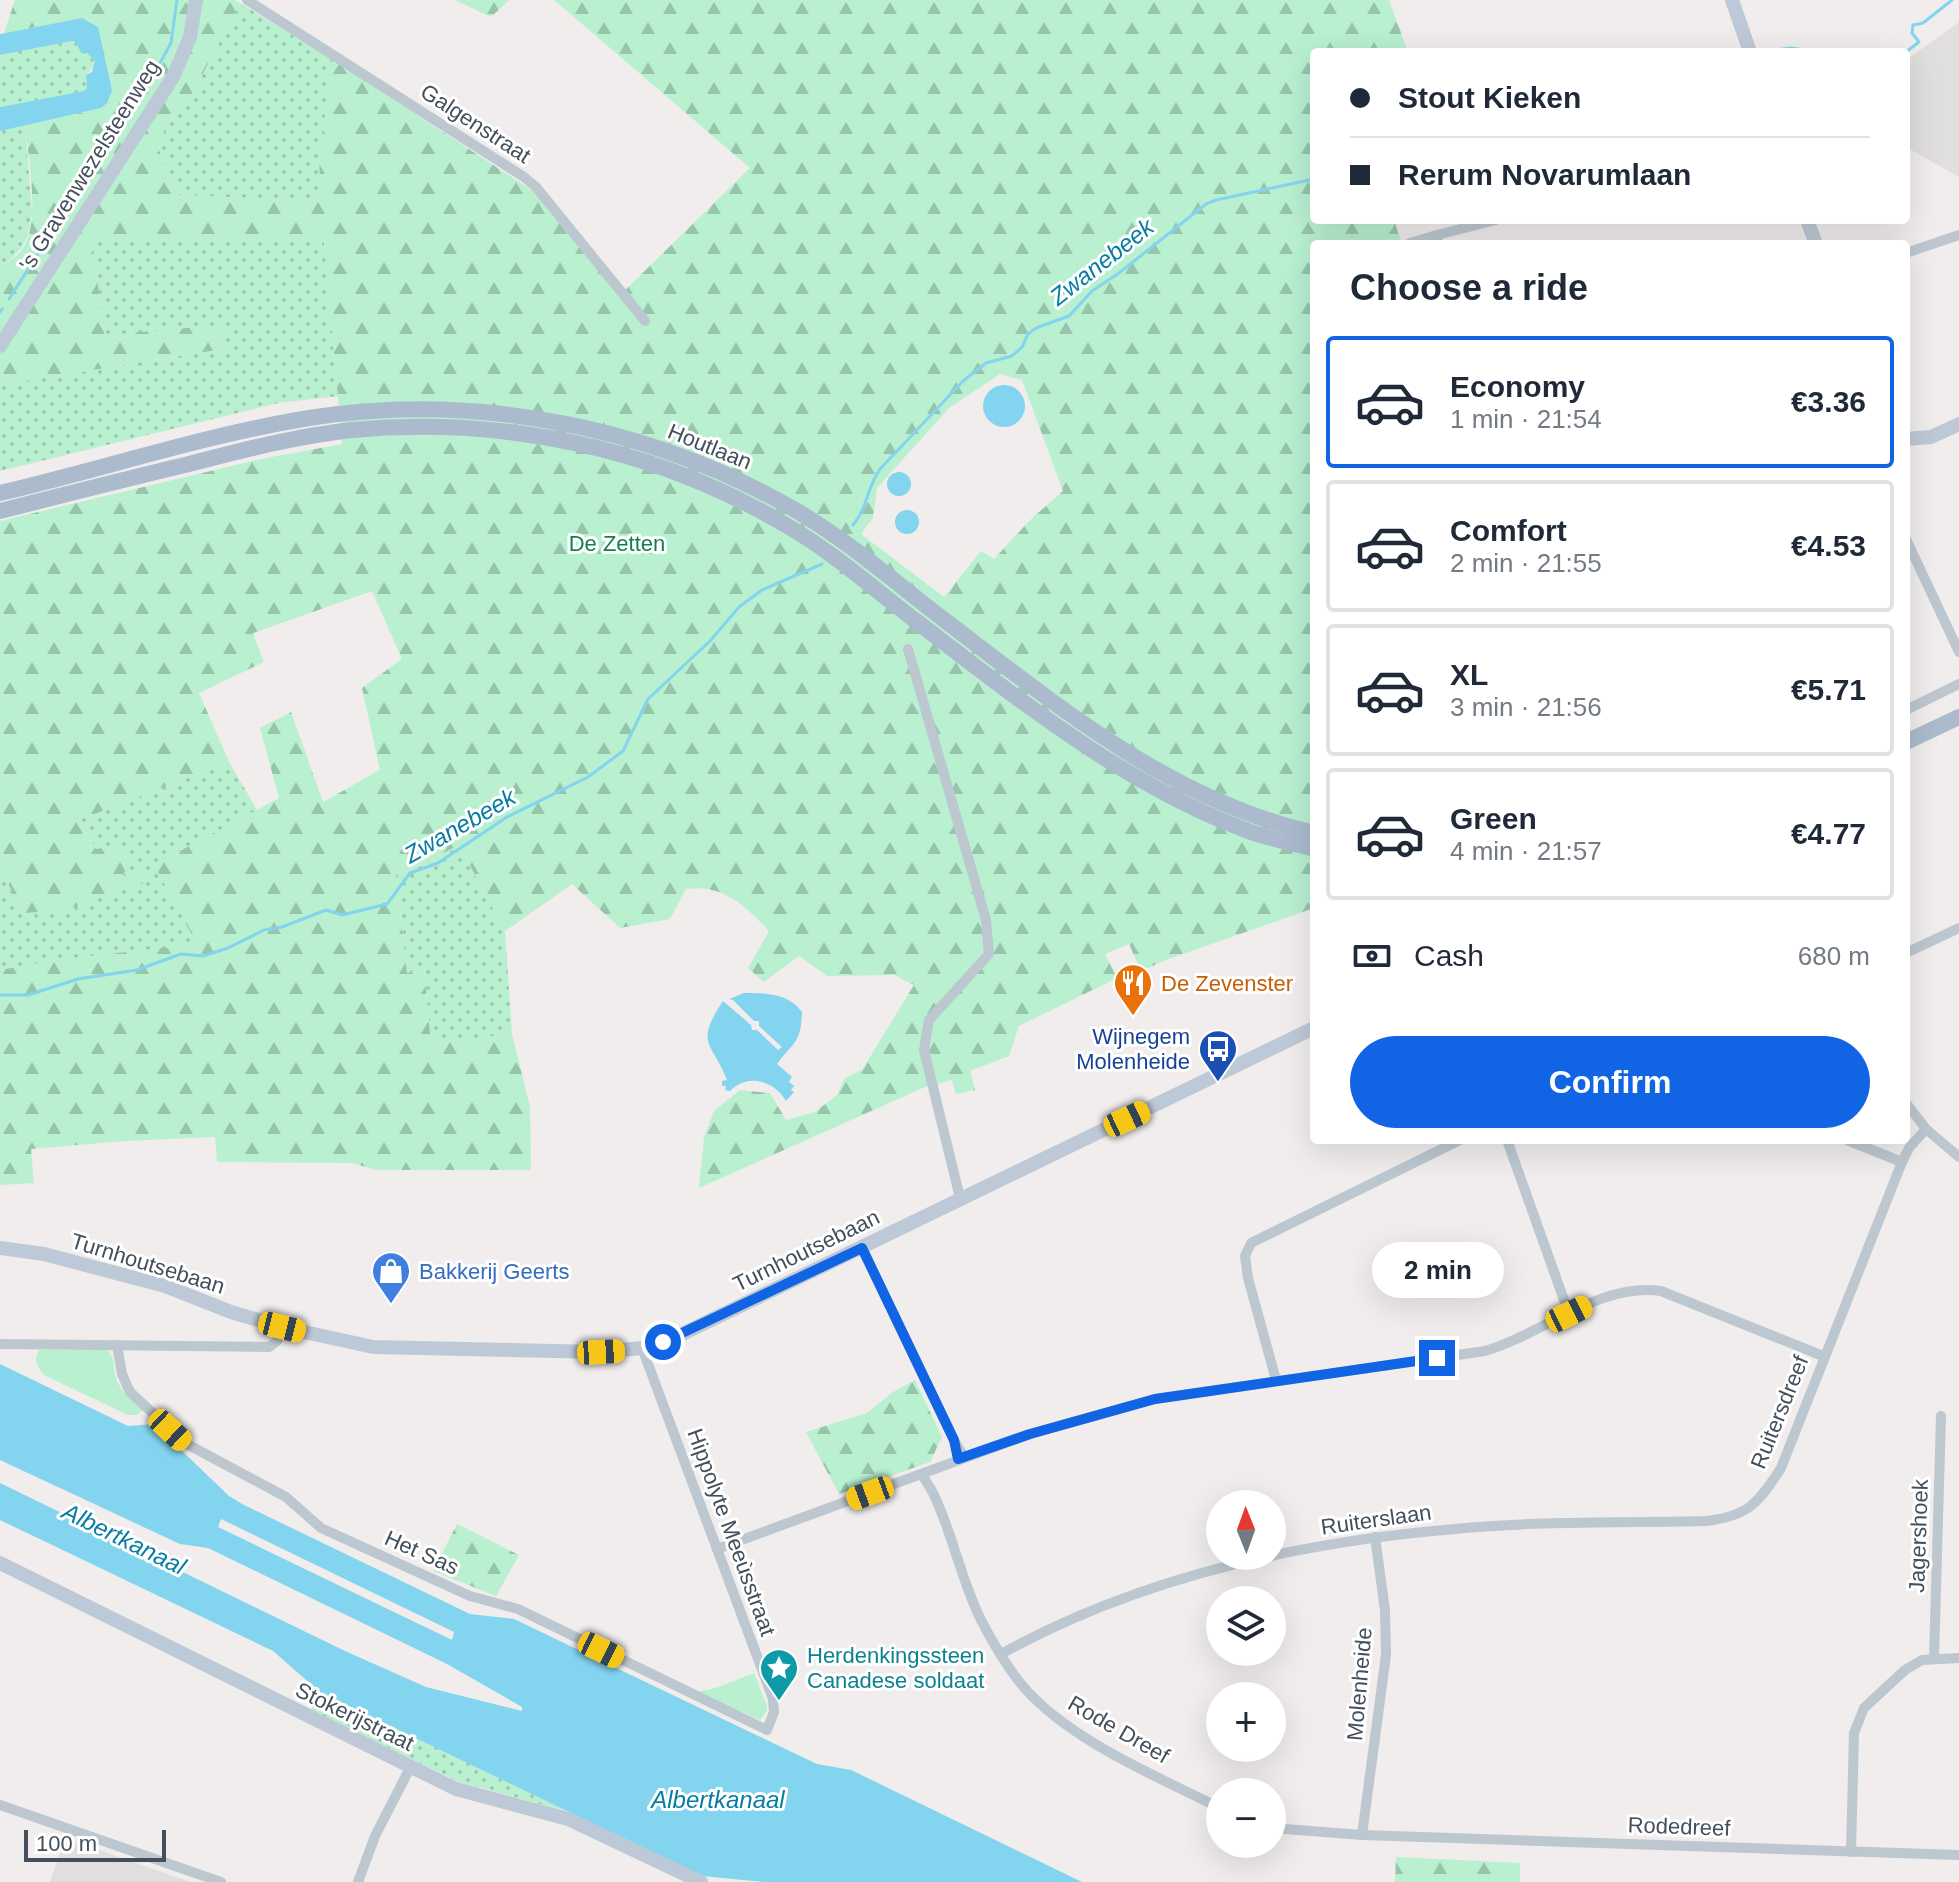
<!DOCTYPE html>
<html lang="en">
<head>
<meta charset="utf-8">
<style>
  body { margin:0; font-family:Helvetica,sans-serif; background:#f6f6f7; color:#1f2937; height:100vh; display:flex; flex-direction:column; font-size:30px; white-space:nowrap }
  * { box-sizing:border-box; margin:0 }
  p { font-size:26px; color:#747a83 }
  .icon { flex:none; width:44px; height:44px; fill:none; stroke:currentColor; stroke-width:2; stroke-linecap:round; stroke-linejoin:round }
  .map { position:relative; flex:1; overflow:hidden }
  .panel { position:absolute; left:1310px; top:240px; width:600px; height:904px; display:flex; flex-direction:column; background:#fff; border-radius:8px; box-shadow:0 8px 32px #0002 }
  .panel>* { flex:none }
  .guide { position:absolute; left:1310px; top:48px; width:600px; height:176px; border-radius:8px; box-shadow:0 8px 32px #0002; display:grid; align-content:center; height:176px; padding:0 40px; background:#fff }
  .needle { width:52px; rotate:359deg }
  .fabs { position:absolute; left:1206px; top:1490px; display:grid; gap:16px }
  .fabs a { display:grid; place-items:center; width:80px; height:80px; border-radius:50%; background:#fff; box-shadow:0 8px 32px #0002; font-size:40px }
  .scale { position:absolute; left:24px; bottom:20px; width:142px; box-sizing:border-box; padding-left:8px; border:4px solid #444f5b; border-top:0; font-size:22px; line-height:28px; white-space:nowrap; color:#444f5b; -webkit-text-stroke:6px #fff; paint-order:stroke }
  .end { position:absolute; width:36px; height:36px; margin:-18px; border:10px solid #1165e5; background:#fff; box-shadow:0 0 0 4px #fff }
  .from { border-radius:50% }
  .bubble { position:absolute; height:56px; border-radius:28px; background:#fff; box-shadow:0 8px 32px #0002; font-size:26px; font-weight:700; line-height:56px; text-align:center }
  .car { position:absolute; width:24px; height:48px; margin:-24px -12px; border-radius:10px; box-shadow:0 0 6px 2px #0007; background:linear-gradient(#f5c518 24%,#345 0 40%,#f5c518 0 76%,#345 0 86%,#f5c518 0) }
  .guide b { display:flex; align-items:center; gap:28px; height:76px; font-size:30px }
  .guide b+b { border-top:2px solid #e0e1e3 }
  .guide i { width:20px; height:20px; background:#1f2937 }
  ul { padding:0; list-style:none }
  li { display:flex; align-items:center; gap:24px; height:132px; margin:0 16px 12px; padding:0 24px; border:4px solid #e0e1e3; border-radius:8px }
  li div { flex:1 }
  li b { display:block; font-size:30px }
  li em { font-style:normal; font-weight:700 }
  li.current { border-color:#1165e5 }
  li>.icon { width:72px; height:72px; stroke-width:1.5 }
  h2 { padding:0 40px; font-size:36px; line-height:96px }
  .pay { display:flex; align-items:center; gap:20px; height:88px; padding:0 40px; font-size:30px }
  .pay p { margin-inline-start:auto }
  .primary-button { display:flex; gap:16px; margin-top:auto; padding:16px 40px }
  .primary-button a { flex:1; height:92px; border-radius:48px; background:#1165e5; color:#fff; font-size:32px; font-weight:700; line-height:92px; text-align:center }
  .map>svg:first-child { display:block }
  .education { fill:#e1dede }
  .grass { fill:url(#grass-dots) }
  .forest { fill:url(#forest-firs); fill-rule:evenodd }
  .park { fill:#b8f0d0 }
  .water { fill:#83d4ef; fill-rule:evenodd }
  .lines { fill:none; stroke-linecap:round; stroke-linejoin:round }
  .stream { stroke:#83d4ef; stroke-width:3 }
  .street { stroke:#bcc7d0; stroke-width:10 }
  .secondary { stroke:#bec9d7; stroke-width:14 }
  .primary { stroke:#abbbcd; stroke-width:16 }
  .route { stroke:#1165e5; stroke-width:10 }
  .labels { text-anchor:middle; stroke-width:6; stroke-linejoin:round; paint-order:stroke }
  .street-label { font-size:22px; fill:#444f5b; stroke:#fff }
  .park-label { font-size:22px; fill:#137f4d; stroke:#fff }
  .food-label { font-size:22px; fill:#c56008; stroke:#fff; text-anchor:start }
  .transit-label { font-size:22px; fill:#164399; stroke:#fff; text-anchor:end }
  .shop-label { font-size:22px; fill:#366cbe; stroke:#fff; text-anchor:start }
  .culture-label { font-size:22px; fill:#0d838f; stroke:#fff; text-anchor:start }
  .water-label { font-size:24px; font-style:italic; fill:#077da4; stroke:#fff }
</style>
</head>
<body>
<div class="map">
<svg width="1959" height="1882" viewBox="0 0 1959 1882">
  <defs>
    <pattern id="grass-dots" width="8" height="8" patternUnits="userSpaceOnUse" patternTransform="scale(2)"><rect width="8" height="8" fill="#b8f0d0"/><path d="M2 2h.1M6 6h.1" fill="none" stroke="#97c5ac" stroke-width="1.8" stroke-linecap="round"/></pattern>
    <pattern id="forest-firs" width="22" height="20" patternUnits="userSpaceOnUse" patternTransform="scale(2)"><rect width="22" height="20" fill="#b8f0d0"/><path d="M5 1l3.5 6h-7zM16 11l3.5 6h-7z" fill="#97c5ac"/></pattern>
  </defs>
  <rect width="100%" height="100%" fill="#f0edec"/>
  <g class="education">
    <path d="M1959,22V177L1906,147V60Z"/>
    <path d="M65,1838L190,1882H50Z"/>
  </g>
  <g class="grass">
    <path d="M240,3L333,60L319,157L322,201L179,195L159,150L165,126L188,102Z"/>
    <path d="M71,41L76,42L95,61L94,67L86,75L87,88L84,91L0,107V55Z"/>
    <path d="M25,125L32,211C29,237 24,253 0,265V131Z"/>
    <path d="M154,239L324,242L338,396L278,403L0,471V385L217,350L225,353L222,325L105,336L92,241Z"/>
    <path d="M229,762L257,810L154,865L198,944L56,960L0,970V868L23,913L122,876L129,862L116,845L96,849L79,820Z"/>
    <path d="M459,845L505,931L512,1034L431,1043L424,969L407,973L396,874L421,865Z"/>
    <path d="M320,1692L570,1812L459,1782L311,1710Z"/>
  </g>
  <g class="forest">
    <path d="M15,0H235L240,3L188,102L165,126L159,150L179,195L321,201L319,157L333,60L533,191L619,296L750,168L554,0H1389L1408,52H1314V220H1394L1402,244H1314V908L1166,960L1141,971L1129,944L1105,954L1117,978L1019,1026L1009,1056L970,1071L975,1090L956,1094L952,1080L925,1087L699,1188L704,1138L714,1111L740,1090L770,1093L786,1120L815,1112L837,1095L845,1078L862,1070L914,985L894,975L827,976L799,956L764,982L748,968L769,931C745,906 724,884 686,889L670,919L620,928L572,884L505,931L459,845L421,865L396,874L407,973L424,969L431,1043L512,1034L530,1107L531,1170H376L352,1163L217,1162L215,1137L124,1141L31,1149L34,1183L0,1185V970L56,960L197,944L154,865L279,798L260,728L291,712L323,802L380,770L362,688L402,659L372,591L253,633L264,662L199,693L229,762L79,820L96,849L116,845L129,862L123,876L145,873L147,882L66,910L23,913L0,868V521L261,459L342,444L324,242L92,241L105,335L222,325L226,353L217,350L0,385V265C7,262 16,258 21,251C42,225 28,157 25,125L101,108L110,96L82,18L4,33ZM1000,374L1022,380L1063,491L1030,520L994,559L981,551L944,597L861,534L873,518L877,488L949,408Z"/>
    <path d="M455,0H509L491,17Z"/>
    <path d="M915,1380L942,1437L930,1462L839,1494L806,1432L867,1413L893,1392Z"/>
    <path d="M457,1524L519,1555L496,1596L433,1571Z"/>
    <path d="M1396,1857L1520,1863V1882H1395Z"/>
  </g>
  <g class="park">
    <path d="M39,1350H107C115,1358 113,1364 115,1374C118,1390 132,1400 143,1410L136,1415H128L46,1376C37,1368 33,1361 39,1350Z"/>
    <path d="M754,1673L767,1706V1711L760,1720L697,1692L716,1688Z"/>
  </g>
  <g class="water">
    <path d="M82,18L98,27L112,91L107,103L101,108L0,131V107L84,91L87,88L86,75L92,72L95,61L87,53H81L76,42L72,41L0,55V34Z"/>
    <circle cx="1004" cy="406" r="21"/>
    <circle cx="899" cy="484" r="12"/>
    <circle cx="907" cy="522" r="12"/>
    <path d="M744,993C766,993 789,993 802,1012C801,1044 793,1042 777,1064L792,1077L789,1082L794,1086L791,1090L794,1092L786,1101C774,1080 747,1073 730,1091L725,1090L726,1086H722V1081L727,1080C712,1041 694,1045 723,1001L751,1025L752,1030H757L778,1050L782,1047L759,1026V1021H754L733,1000L729,999Z"/>
    <path d="M0,1364L128,1426L154,1424L229,1496L244,1505L470,1614L514,1619L817,1764L851,1770L1082,1882H764L702,1876L320,1692L273,1651L0,1520V1483L345,1651L426,1687L522,1711V1707L447,1664L208,1548L180,1544L0,1460ZM221,1519L454,1632L452,1640L218,1527Z"/>
  </g>
  <g class="lines">
    <g class="stream">
      <path d="M1763,52L1791,48L1817,52"/>
      <path d="M1906,52L1919,42L1912,33L1913,25L1923,23L1952,0"/>
      <path d="M9,299L160,63L171,43L177,0"/>
      <path d="M0,312L2,309"/>
      <path d="M853,525C869,506 866,487 881,468L963,381L986,363L1012,356L1022,347L1028,334L1036,328L1069,316L1092,291L1119,273L1206,204L1216,200L1314,179"/>
      <path d="M0,995H28L78,979L137,970L181,954L203,956L228,948L264,930L282,927L326,910L342,915L387,904L410,873L438,863L507,817L588,777L623,751L648,699L710,641L739,607L762,590L822,564"/>
    </g>
    <g class="street">
      <path d="M247,0L524,177L536,187L645,321"/>
      <path d="M1410,243L1437,235"/>
      <path d="M1438,244L1437,235L1496,220"/>
      <path d="M1906,253L1959,235"/>
      <path d="M1906,539L1959,652"/>
      <path d="M908,649L986,920L989,954L929,1020L924,1050L960,1198"/>
      <path d="M1906,710L1959,684"/>
      <path d="M1906,953L1959,928"/>
      <path d="M1906,1103L1926,1129L1959,1157"/>
      <path d="M1507,1140L1569,1314"/>
      <path d="M1847,1140L1902,1162"/>
      <path d="M862,1248L954,1440L964,1457"/>
      <path d="M0,1344L269,1347L277,1341L282,1327"/>
      <path d="M117,1345L122,1374L130,1392L185,1443L286,1497L321,1528L470,1596L518,1609L767,1730L774,1712L773,1699L642,1348"/>
      <path d="M1276,1380L1248,1278L1245,1256L1251,1243L1460,1140"/>
      <path d="M922,1474C925,1481 931,1488 934,1495C953,1535 961,1580 981,1620C995,1647 1011,1675 1032,1696C1079,1744 1160,1778 1220,1808"/>
      <path d="M717,1549L1030,1434L1155,1399L1485,1351C1543,1334 1600,1282 1661,1291L1823,1356"/>
      <path d="M1001,1654C1138,1578 1300,1542 1455,1529C1538,1521 1622,1523 1705,1521C1747,1517 1759,1503 1781,1468L1902,1162L1909,1148L1926,1129"/>
      <path d="M1934,1658L1941,1416"/>
      <path d="M0,1805L221,1882"/>
      <path d="M1272,1828L1362,1835L1959,1855"/>
      <path d="M1362,1835L1386,1655L1385,1610L1375,1537"/>
      <path d="M1851,1852L1854,1733L1864,1708L1905,1670L1922,1660L1959,1658"/>
      <path d="M358,1882L375,1836L410,1768"/>
    </g>
    <g class="secondary">
      <path d="M1732,0L1750,52"/>
      <path d="M1807,220L1816,244"/>
      <path d="M0,346L173,77L190,37L196,0"/>
      <path d="M1906,439L1931,437L1959,424"/>
      <path d="M0,1248L44,1254L165,1286L231,1312L282,1327L373,1347L601,1352L642,1348L678,1336L1314,1028"/>
      <path d="M0,1563L456,1789L568,1819L701,1882"/>
    </g>
    <g class="primary">
      <path d="M0,493C103,469 205,435 309,418C475,392 651,426 797,511C850,542 898,585 947,622C1060,708 1173,801 1314,833"/>
      <path d="M0,511C63,495 126,479 189,464C243,450 297,436 352,430C504,416 657,448 789,527C834,553 875,590 916,621C1022,702 1126,786 1251,832C1271,839 1293,843 1314,849"/>
      <path d="M1906,742L1959,717"/>
    </g>
  </g>
  <g class="lines">
    <path class="route" d="M663,1342L862,1248L954,1440L958,1459L1030,1434L1155,1399L1437,1358"/>
  </g>
  <defs>
    <g id="restaurant-pin" transform="scale(2)"><path d="M0 17L-7.5 6A9.5 9.5 0 1 1 7.5 6Z" fill="#e8710a" stroke="#fff"/><path d="M-5-6h1v4h1v-4h1v4h1v-4h1v5L-1.5 .5V6h-2V.5L-5-1ZM5-6V6H3V1.5H1.5Q1.5-4 5-6Z" fill="#fff"/></g>
    <g id="bus-pin" transform="scale(2)"><path d="M0 17L-7.5 6A9.5 9.5 0 1 1 7.5 6Z" fill="#1a4fb4" stroke="#fff"/><path d="M-5-6H5V4H4V6H2V4H-2V6H-4V4H-5ZM-3.5-4V0h7V-4ZM-3.5 1.2v1.5H-2V1.2ZM2 1.2v1.5H3.5V1.2Z" fill="#fff"/></g>
    <g id="shop-pin" transform="scale(2)"><path d="M0 17L-7.5 6A9.5 9.5 0 1 1 7.5 6Z" fill="#3f7fe0" stroke="#fff"/><path d="M-5-2.5h2.3a2.7 3.5 0 0 1 5.4 0H5L5.5 6h-11ZM-1.5-2.5h3a1.5 2.3 0 0 0-3 0Z" fill="#fff"/></g>
    <g id="sight-pin" transform="scale(2)"><path d="M0 17L-7.5 6A9.5 9.5 0 1 1 7.5 6Z" fill="#0f9aa8" stroke="#fff"/><path d="M0-6L1.8-2.2L6-1.7L2.9 1.2L3.7 5.4L0 3.3L-3.7 5.4L-2.9 1.2L-6-1.7L-1.8-2.2Z" fill="#fff"/></g>
  </defs>
  <g fill-rule="evenodd">
    <use href="#restaurant-pin" x="1133" y="983"/>
    <use href="#bus-pin" x="1218" y="1049"/>
    <use href="#shop-pin" x="391" y="1271"/>
    <use href="#sight-pin" x="779" y="1668"/>
  </g>
  <g class="labels">
    <g class="street-label">
      <text transform="translate(476 123) rotate(33)" y="8">Galgenstraat</text>
      <text transform="translate(89 165) rotate(-58)" y="8">'s Gravenwezelsteenweg</text>
      <text transform="translate(710 446) rotate(22)" y="8">Houtlaan</text>
      <text transform="translate(806 1250) rotate(-26)" y="8">Turnhoutsebaan</text>
      <text transform="translate(148 1263) rotate(17)" y="8">Turnhoutsebaan</text>
      <text transform="translate(1779 1412) rotate(-68)" y="8">Ruitersdreef</text>
      <text transform="translate(1376 1519) rotate(-8)" y="8">Ruiterslaan</text>
      <text transform="translate(732 1532) rotate(70)" y="8">Hippolyte Meeùsstraat</text>
      <text transform="translate(1918 1536) rotate(-88)" y="8">Jagershoek</text>
      <text transform="translate(422 1552) rotate(24)" y="8">Het Sas</text>
      <text transform="translate(1359 1684) rotate(-85)" y="8">Molenheide</text>
      <text transform="translate(355 1716) rotate(26)" y="8">Stokerijstraat</text>
      <text transform="translate(1119 1729) rotate(30)" y="8">Rode Dreef</text>
      <text transform="translate(1679 1826) rotate(2)" y="8">Rodedreef</text>
    </g>
    <g class="park-label">
      <text x="617" y="551">De Zetten</text>
    </g>
    <g class="food-label">
      <text x="1161" y="991">De Zevenster</text>
    </g>
    <g class="transit-label">
      <text x="1190" y="1044">Wijnegem<tspan x="1190" dy="25">Molenheide</tspan></text>
    </g>
    <g class="shop-label">
      <text x="419" y="1279">Bakkerij Geerts</text>
    </g>
    <g class="culture-label">
      <text x="807" y="1663">Herdenkingssteen<tspan x="807" dy="25">Canadese soldaat</tspan></text>
    </g>
    <g class="water-label">
      <text transform="translate(1102 262) rotate(-38)" y="8">Zwanebeek</text>
      <text transform="translate(460 826) rotate(-30)" y="8">Zwanebeek</text>
      <text transform="translate(124 1539) rotate(26)" y="8">Albertkanaal</text>
      <text x="718" y="1808">Albertkanaal</text>
    </g>
  </g>
</svg>
<div class="fabs">
<a><svg class="needle" viewBox="-14 -14 28 28"><path d="M0-13l5 13h-10z" fill="#e53935"/><path d="M0 13l5-13h-10z" fill="#747a83"/></svg></a>
<a><svg class="icon" aria-label="layers" viewBox="0 0 24 24"><path d="M12 4l9 5-9 5-9-5zM3 14l9 5 9-5"/></svg></a>
<a>+</a>
<a>−</a>
</div>
<div class="scale">100 m</div>
<i class="end from" style="left:663px;top:1342px"></i>
<i class="end" style="left:1437px;top:1358px"></i>
<div class="bubble" style="left:1372px;top:1242px;width:132px">2 min</div>
<i class="car" style="left:1127px;top:1119px;rotate:65deg"></i>
<i class="car" style="left:1569px;top:1314px;rotate:64deg"></i>
<i class="car" style="left:282px;top:1327px;rotate:104deg"></i>
<i class="car" style="left:601px;top:1352px;rotate:87deg"></i>
<i class="car" style="left:170px;top:1430px;rotate:133deg"></i>
<i class="car" style="left:870px;top:1493px;rotate:250deg"></i>
<i class="car" style="left:601px;top:1650px;rotate:116deg"></i>
<div class="guide">
<b><i class="from"></i>Stout Kieken</b>
<b><i></i>Rerum Novarumlaan</b>
</div>
<section class="panel">
<h2>Choose a ride</h2>
<ul>
<li class="current"><svg class="icon" aria-label="car" viewBox="0 0 24 24"><path d="M5 17H2v-5l4-1 3-4h7l3 4 3 1v5h-3M9 17h6M6 11h13"/><circle cx="7" cy="17" r="2"/><circle cx="17" cy="17" r="2"/></svg><div><b>Economy</b><p>1 min · 21:54</p></div><em>€3.36</em></li>
<li><svg class="icon" aria-label="car" viewBox="0 0 24 24"><path d="M5 17H2v-5l4-1 3-4h7l3 4 3 1v5h-3M9 17h6M6 11h13"/><circle cx="7" cy="17" r="2"/><circle cx="17" cy="17" r="2"/></svg><div><b>Comfort</b><p>2 min · 21:55</p></div><em>€4.53</em></li>
<li><svg class="icon" aria-label="car" viewBox="0 0 24 24"><path d="M5 17H2v-5l4-1 3-4h7l3 4 3 1v5h-3M9 17h6M6 11h13"/><circle cx="7" cy="17" r="2"/><circle cx="17" cy="17" r="2"/></svg><div><b>XL</b><p>3 min · 21:56</p></div><em>€5.71</em></li>
<li><svg class="icon" aria-label="car" viewBox="0 0 24 24"><path d="M5 17H2v-5l4-1 3-4h7l3 4 3 1v5h-3M9 17h6M6 11h13"/><circle cx="7" cy="17" r="2"/><circle cx="17" cy="17" r="2"/></svg><div><b>Green</b><p>4 min · 21:57</p></div><em>€4.77</em></li>
</ul>
<div class="pay"><svg class="icon" aria-label="cash" viewBox="0 0 24 24"><path d="M3 7h18v10H3z"/><circle cx="12" cy="12" r="2"/></svg>Cash<p>680 m</p></div>
<div class="primary-button"><a>Confirm</a></div>
</section>
</div>
</body>
</html>
